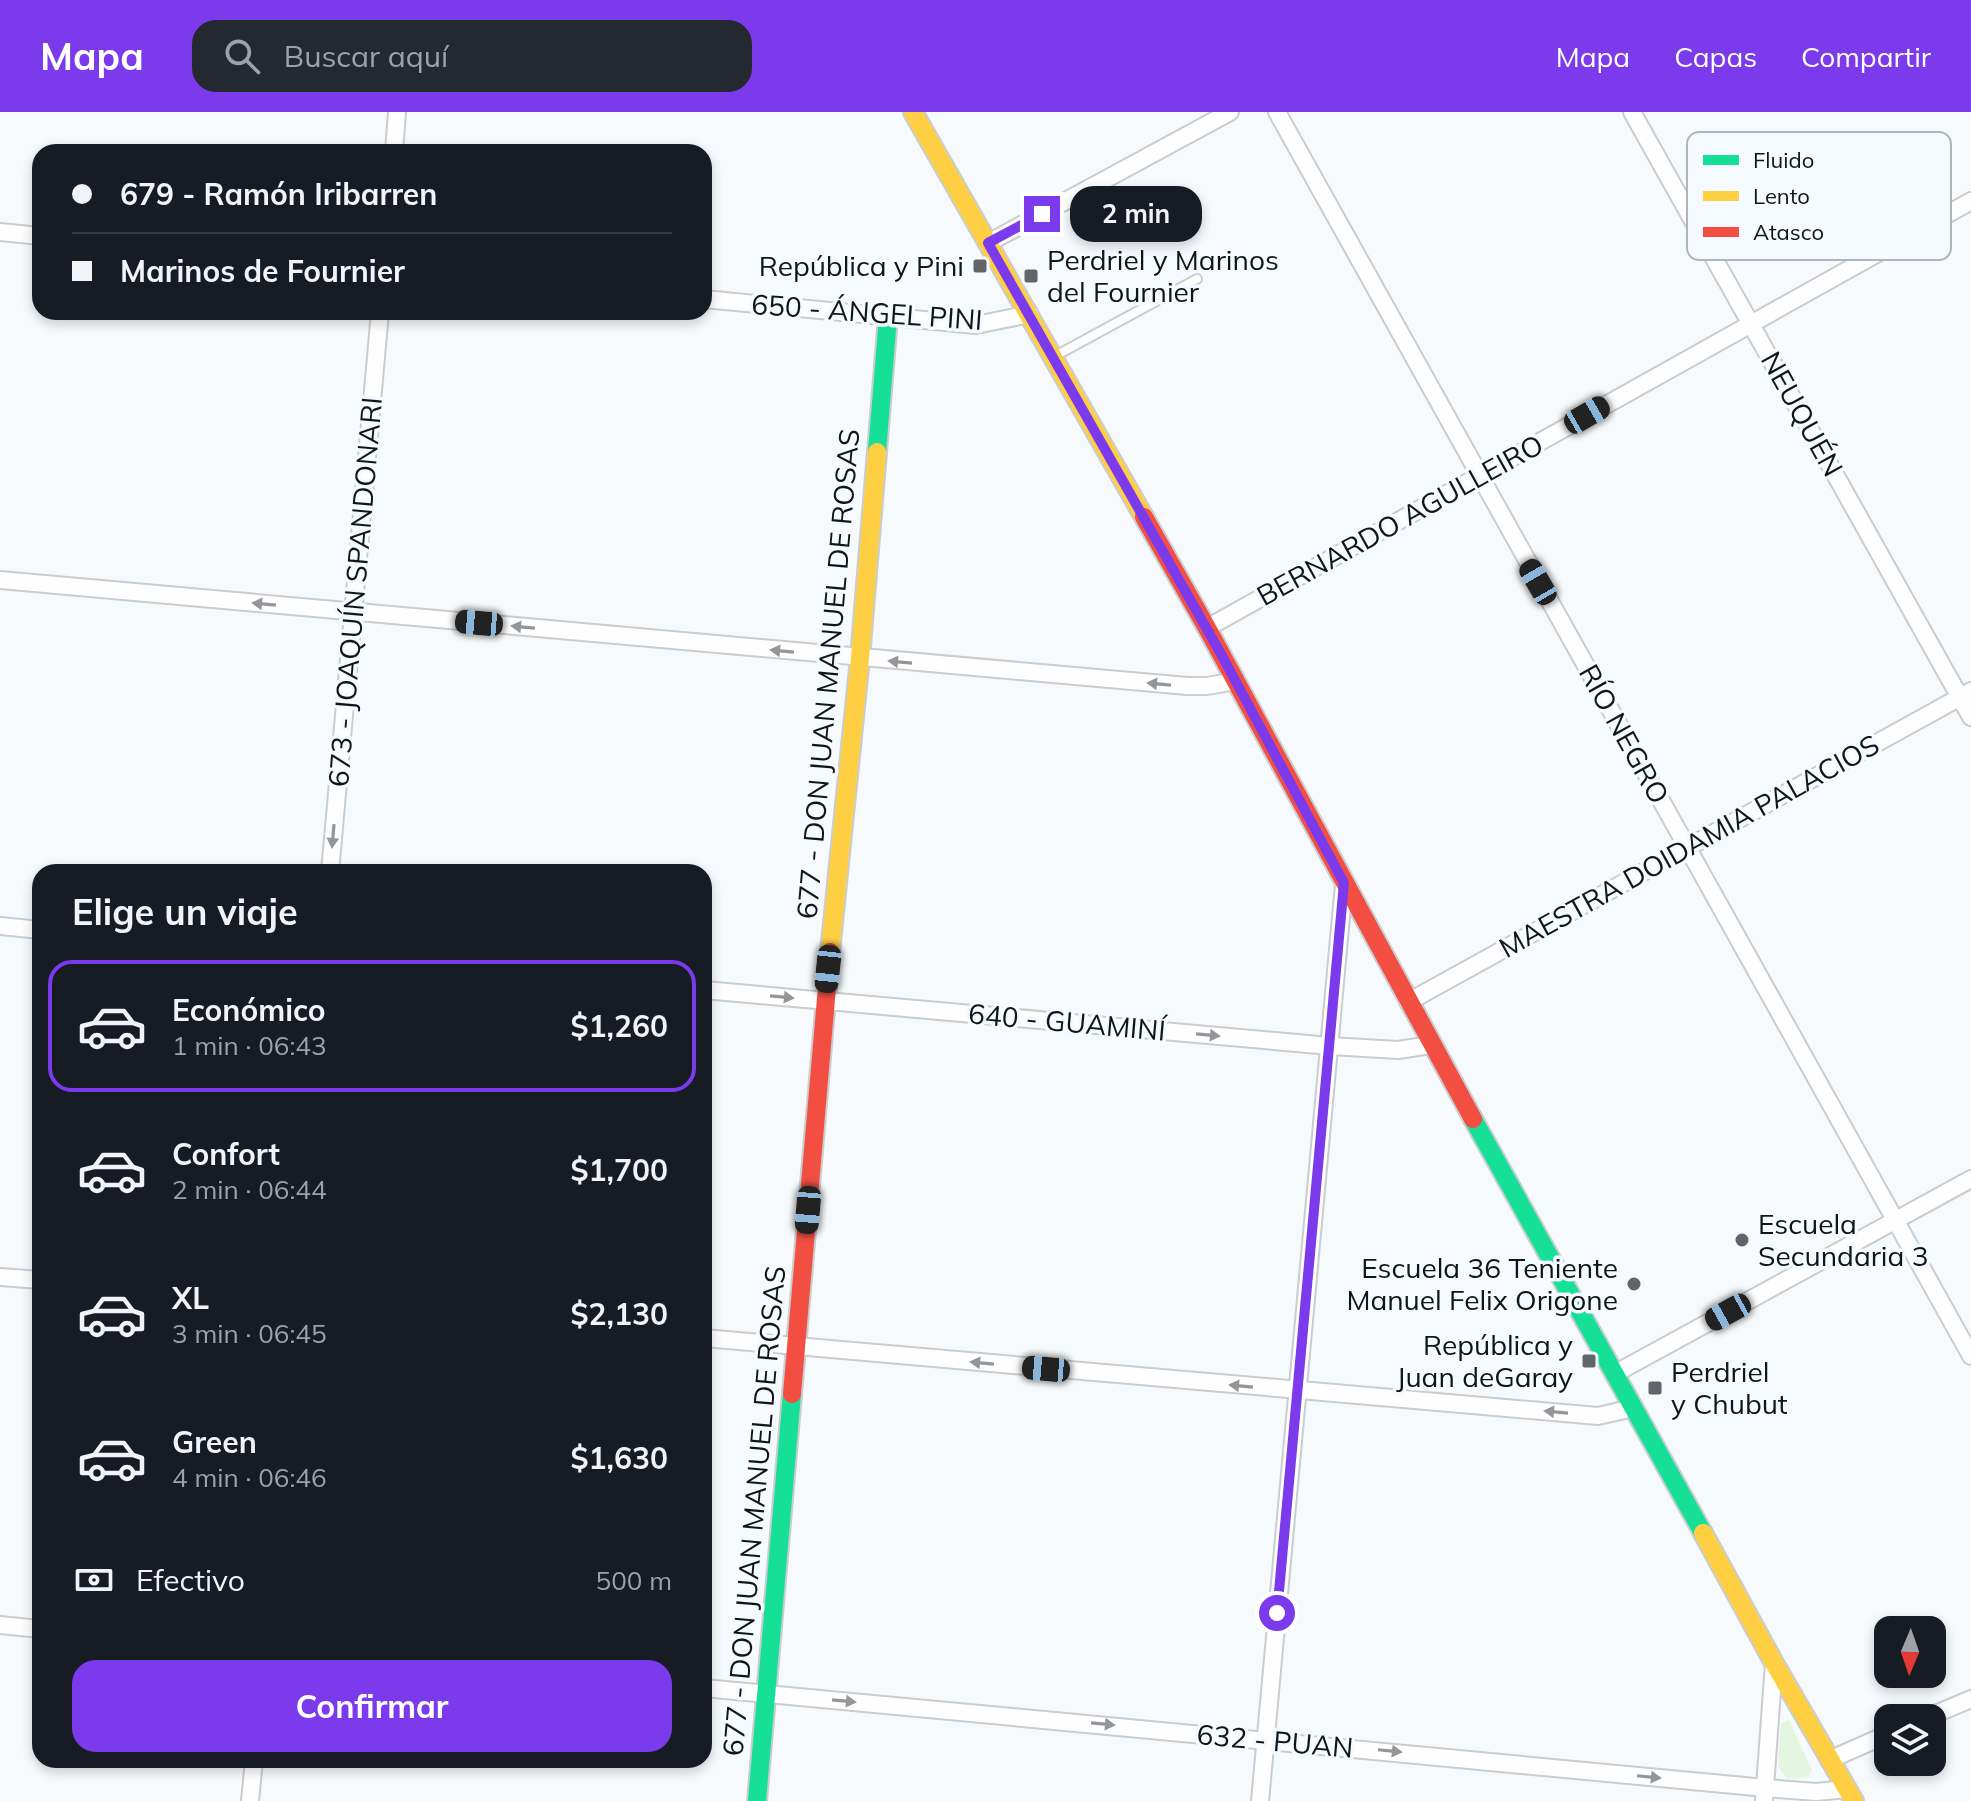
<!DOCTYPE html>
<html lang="es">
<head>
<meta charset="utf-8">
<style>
  body { margin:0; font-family:Mulish,sans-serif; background:#242831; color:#f1f3f6; height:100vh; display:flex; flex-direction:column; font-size:30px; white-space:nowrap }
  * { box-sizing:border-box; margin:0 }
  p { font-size:26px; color:#9ea1a6 }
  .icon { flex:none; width:44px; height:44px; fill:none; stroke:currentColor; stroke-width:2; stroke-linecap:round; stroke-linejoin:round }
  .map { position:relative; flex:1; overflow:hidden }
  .sheet { position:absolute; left:32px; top:752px; width:680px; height:904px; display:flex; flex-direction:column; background:#171b24; border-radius:24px; box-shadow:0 4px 12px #0003 }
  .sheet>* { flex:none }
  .banner { position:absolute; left:32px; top:32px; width:680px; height:176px; border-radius:24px; box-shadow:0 4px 12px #0003; display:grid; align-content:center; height:176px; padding:0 40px; background:#171b24 }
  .needle { width:52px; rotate:182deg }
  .buttons { position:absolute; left:1874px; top:1504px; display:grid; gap:16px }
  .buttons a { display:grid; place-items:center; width:72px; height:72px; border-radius:16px; background:#171b24; box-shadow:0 4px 12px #0003; font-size:40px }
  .end { position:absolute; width:36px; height:36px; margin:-18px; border:10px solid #7c3aed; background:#fff; box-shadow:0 0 0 4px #fff }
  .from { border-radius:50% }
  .bubble { position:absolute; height:56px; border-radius:24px; background:#171b24; box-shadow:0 4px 12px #0003; font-size:26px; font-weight:700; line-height:56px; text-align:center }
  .car { position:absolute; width:24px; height:48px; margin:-24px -12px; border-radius:10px; box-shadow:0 0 6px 2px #0007; background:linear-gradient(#222 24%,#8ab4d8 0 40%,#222 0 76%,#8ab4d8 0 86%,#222 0) }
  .banner b { display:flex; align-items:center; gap:28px; height:76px; font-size:30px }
  .banner b+b { border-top:2px solid #363941 }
  .banner i { width:20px; height:20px; background:#f1f3f6 }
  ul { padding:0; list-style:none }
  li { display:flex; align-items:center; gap:24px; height:132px; margin:0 16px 12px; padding:0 24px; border:4px solid transparent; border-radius:24px }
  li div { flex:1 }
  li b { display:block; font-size:30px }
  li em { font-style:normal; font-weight:700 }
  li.on { border-color:#7c3aed }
  li>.icon { width:72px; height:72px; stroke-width:1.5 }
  h2 { padding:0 40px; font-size:36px; line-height:96px }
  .pay { display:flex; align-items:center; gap:20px; height:88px; padding:0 40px; font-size:30px }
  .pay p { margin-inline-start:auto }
  .action { display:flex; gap:16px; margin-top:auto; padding:16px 40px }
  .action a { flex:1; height:92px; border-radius:24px; background:#7c3aed; color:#fff; font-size:32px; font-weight:700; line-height:92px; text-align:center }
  header { display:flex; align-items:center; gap:48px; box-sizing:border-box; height:112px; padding:0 40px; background:#7c3aed; color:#fff }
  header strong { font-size:38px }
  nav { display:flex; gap:44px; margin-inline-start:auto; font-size:28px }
  .search { width:560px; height:72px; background:#242831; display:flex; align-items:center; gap:20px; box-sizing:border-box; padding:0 28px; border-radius:24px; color:#9ea1a6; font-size:30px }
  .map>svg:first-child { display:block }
  .green { fill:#e2f6e0 }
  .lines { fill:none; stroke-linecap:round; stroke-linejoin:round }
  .lane-casing { stroke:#cacdd0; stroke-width:12 }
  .street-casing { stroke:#cacdd0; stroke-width:20 }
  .fast-casing { stroke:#cacdd0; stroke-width:22 }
  .slow-casing { stroke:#cacdd0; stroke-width:22 }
  .jam-casing { stroke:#cacdd0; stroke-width:22 }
  .lane { stroke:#fefeff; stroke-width:8 }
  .street { stroke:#fefeff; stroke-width:16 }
  .fast { stroke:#16e098; stroke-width:18 }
  .slow { stroke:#ffcf43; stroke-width:18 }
  .jam { stroke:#f24e42; stroke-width:18 }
  .oneway { fill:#939597 }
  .route { stroke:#7c3aed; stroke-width:10 }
  .poi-dot { fill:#626567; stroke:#f4faff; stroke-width:3 }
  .labels { text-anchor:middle; stroke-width:7; stroke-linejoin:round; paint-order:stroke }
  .poi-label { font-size:28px; fill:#111517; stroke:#f4faff; text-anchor:start }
  .street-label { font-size:28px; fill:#111517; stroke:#f4faff }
  .key { fill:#f4faff; stroke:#b0b5b9; stroke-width:2 }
  .key-label { font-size:22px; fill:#111517 }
</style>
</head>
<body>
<header>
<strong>Mapa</strong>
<div class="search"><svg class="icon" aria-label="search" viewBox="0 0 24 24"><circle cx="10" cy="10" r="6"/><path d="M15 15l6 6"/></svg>Buscar aquí</div>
<nav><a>Mapa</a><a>Capas</a><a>Compartir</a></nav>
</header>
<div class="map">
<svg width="1971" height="1689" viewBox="0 0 1971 1689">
  <rect width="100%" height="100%" fill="#f7fafc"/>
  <path class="green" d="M1789,1608L1812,1658L1808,1666L1788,1667L1778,1655L1781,1611Z"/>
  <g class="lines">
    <g class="lane-casing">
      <path id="lane" d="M1057,243L1197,167"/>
    </g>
    <g class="street-casing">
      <g id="street">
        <path d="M1277,0L1971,1244"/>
        <path d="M1632,0L1971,605"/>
        <path d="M394,40L397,0"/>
        <path d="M0,120L40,124"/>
        <path d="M988,131L1230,0"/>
        <path d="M704,187L976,213L1030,202"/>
        <path d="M0,468L1187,574H1207L1236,569"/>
        <path d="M1207,516L1971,89"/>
        <path d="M330,760L380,200"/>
        <path d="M0,814L40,818"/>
        <path d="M704,878L1330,934L1398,938L1431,933"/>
        <path d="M1408,890L1971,579"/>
        <path d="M0,1165L40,1168"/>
        <path d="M704,1226L1598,1304L1633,1296"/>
        <path d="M1616,1261L1971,1067"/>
        <path d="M0,1513L40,1517"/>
        <path d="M704,1576L1766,1676L1816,1680L1847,1677"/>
        <path d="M1926,1606L1971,1587"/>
        <path d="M1829,1648L1888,1622"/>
        <path d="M250,1689L254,1648"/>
        <path d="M1260,1689L1344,772"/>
        <path d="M1764,1689L1774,1551"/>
      </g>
    </g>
    <g class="fast-casing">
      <g id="fast">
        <path d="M877,340L888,205"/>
        <path d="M1473,1007L1703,1421"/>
        <path d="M757,1689L792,1282"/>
      </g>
    </g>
    <g class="slow-casing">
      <g id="slow">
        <path d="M913,0L1144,405"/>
        <path d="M830,840L860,546L877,340"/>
        <path d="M1703,1421L1774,1551L1854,1689"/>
      </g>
    </g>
    <g class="jam-casing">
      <g id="jam">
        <path d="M1144,405L1207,516L1473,1007"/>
        <path d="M792,1282L830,840"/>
      </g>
    </g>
    <use href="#lane" class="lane"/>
    <use href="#street" class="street"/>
    <use href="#fast" class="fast"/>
    <use href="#slow" class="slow"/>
    <use href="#jam" class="jam"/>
  </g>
  <defs><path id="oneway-solid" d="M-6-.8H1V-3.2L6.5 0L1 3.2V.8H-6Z" transform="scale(2)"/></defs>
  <g class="oneway">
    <use href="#oneway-solid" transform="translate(264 492) rotate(-175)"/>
    <use href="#oneway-solid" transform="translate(523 515) rotate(-175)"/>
    <use href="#oneway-solid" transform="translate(782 539) rotate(-175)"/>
    <use href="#oneway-solid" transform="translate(900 550) rotate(-175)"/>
    <use href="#oneway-solid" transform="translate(1159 572) rotate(-175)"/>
    <use href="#oneway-solid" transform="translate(333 724) rotate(95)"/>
    <use href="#oneway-solid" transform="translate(782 885) rotate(5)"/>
    <use href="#oneway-solid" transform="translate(1208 923) rotate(5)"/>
    <use href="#oneway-solid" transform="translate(982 1251) rotate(-175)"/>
    <use href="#oneway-solid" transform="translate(1241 1274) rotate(-175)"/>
    <use href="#oneway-solid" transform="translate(1556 1300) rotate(-175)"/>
    <use href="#oneway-solid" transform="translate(844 1589) rotate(5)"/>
    <use href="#oneway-solid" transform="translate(1103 1612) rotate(5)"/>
    <use href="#oneway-solid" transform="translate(1390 1639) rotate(6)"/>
    <use href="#oneway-solid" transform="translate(1649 1665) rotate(6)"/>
  </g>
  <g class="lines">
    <path class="route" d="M1042,102L988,131L1221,542L1344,771L1277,1501"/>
  </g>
  <g class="poi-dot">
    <rect x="972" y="146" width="16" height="16" rx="4"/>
    <rect x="1023" y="156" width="16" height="16" rx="4"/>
    <circle cx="1742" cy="1128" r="8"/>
    <circle cx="1634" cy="1172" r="8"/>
    <rect x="1581" y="1241" width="16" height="16" rx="4"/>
    <rect x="1647" y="1268" width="16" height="16" rx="4"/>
  </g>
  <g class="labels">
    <g class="poi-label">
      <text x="1047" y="158">Perdriel y Marinos<tspan x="1047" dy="32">del Fournier</tspan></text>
      <text x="964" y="164" text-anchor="end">República y Pini</text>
      <text x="1758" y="1122">Escuela<tspan x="1758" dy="32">Secundaria 3</tspan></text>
      <text x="1618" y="1166" text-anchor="end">Escuela 36 Teniente<tspan x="1618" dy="32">Manuel Felix Origone</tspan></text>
      <text x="1573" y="1243" text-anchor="end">República y<tspan x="1573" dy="32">Juan deGaray</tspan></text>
      <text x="1671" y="1270">Perdriel<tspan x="1671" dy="32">y Chubut</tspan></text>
    </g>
    <g class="street-label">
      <text transform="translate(867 200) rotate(4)" y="10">650 - ÁNGEL PINI</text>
      <text transform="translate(1802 302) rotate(61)" y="10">NEUQUÉN</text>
      <text transform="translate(1400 408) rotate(-29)" y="10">BERNARDO AGULLEIRO</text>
      <text transform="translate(355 480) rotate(-85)" y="10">673 - JOAQUÍN SPANDONARI</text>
      <text transform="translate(828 562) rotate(-85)" y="10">677 - DON JUAN MANUEL DE ROSAS</text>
      <text transform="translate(1624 622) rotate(61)" y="10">RÍO NEGRO</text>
      <text transform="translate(1689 734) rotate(-29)" y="10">MAESTRA DOIDAMIA PALACIOS</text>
      <text transform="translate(1067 910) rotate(5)" y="10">640 - GUAMINÍ</text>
      <text transform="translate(754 1399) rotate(-85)" y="10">677 - DON JUAN MANUEL DE ROSAS</text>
      <text transform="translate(1275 1629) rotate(5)" y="10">632 - PUAN</text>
    </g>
  </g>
  <rect x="1687" y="20" width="264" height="128" rx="12" class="key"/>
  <rect x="1703" y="43" width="36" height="10" fill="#16e098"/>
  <rect x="1703" y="79" width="36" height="10" fill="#ffcf43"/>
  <rect x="1703" y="115" width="36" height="10" fill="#f24e42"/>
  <g class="key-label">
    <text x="1753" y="56">Fluido</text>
    <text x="1753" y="92">Lento</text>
    <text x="1753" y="128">Atasco</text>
  </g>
</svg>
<div class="buttons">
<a><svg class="needle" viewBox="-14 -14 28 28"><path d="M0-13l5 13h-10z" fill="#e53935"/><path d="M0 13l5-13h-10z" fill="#9ea1a6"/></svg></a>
<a><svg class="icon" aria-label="layers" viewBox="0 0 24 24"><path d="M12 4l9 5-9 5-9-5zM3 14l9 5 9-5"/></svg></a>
</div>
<i class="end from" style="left:1277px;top:1501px"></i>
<i class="end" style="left:1042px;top:102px"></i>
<div class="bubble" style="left:1070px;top:74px;width:132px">2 min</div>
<i class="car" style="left:1587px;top:303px;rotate:60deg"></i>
<i class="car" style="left:1538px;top:470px;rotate:330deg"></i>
<i class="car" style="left:479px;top:511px;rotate:275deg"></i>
<i class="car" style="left:828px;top:857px;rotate:186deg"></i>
<i class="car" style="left:808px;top:1098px;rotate:185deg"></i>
<i class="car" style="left:1728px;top:1200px;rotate:241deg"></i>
<i class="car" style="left:1046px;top:1257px;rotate:275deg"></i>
<div class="banner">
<b><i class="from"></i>679 - Ramón Iribarren</b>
<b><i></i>Marinos de Fournier</b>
</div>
<section class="sheet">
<h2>Elige un viaje</h2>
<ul>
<li class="on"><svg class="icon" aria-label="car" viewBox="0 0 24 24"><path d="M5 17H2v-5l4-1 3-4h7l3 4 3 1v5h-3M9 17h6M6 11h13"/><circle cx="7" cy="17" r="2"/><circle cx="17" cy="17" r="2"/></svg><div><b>Económico</b><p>1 min · 06:43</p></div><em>$1,260</em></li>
<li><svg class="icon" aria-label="car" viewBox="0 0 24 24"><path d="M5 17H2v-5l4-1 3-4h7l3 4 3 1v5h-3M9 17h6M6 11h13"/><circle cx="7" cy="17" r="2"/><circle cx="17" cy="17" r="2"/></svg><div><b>Confort</b><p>2 min · 06:44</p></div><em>$1,700</em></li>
<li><svg class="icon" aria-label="car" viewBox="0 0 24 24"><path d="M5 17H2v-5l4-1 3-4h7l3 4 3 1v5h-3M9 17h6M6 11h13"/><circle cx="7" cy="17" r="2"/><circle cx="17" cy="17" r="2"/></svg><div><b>XL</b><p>3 min · 06:45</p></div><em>$2,130</em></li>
<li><svg class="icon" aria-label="car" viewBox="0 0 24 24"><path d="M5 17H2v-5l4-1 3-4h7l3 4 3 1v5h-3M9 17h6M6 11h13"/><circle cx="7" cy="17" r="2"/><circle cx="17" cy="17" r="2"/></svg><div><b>Green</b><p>4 min · 06:46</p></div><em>$1,630</em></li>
</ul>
<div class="pay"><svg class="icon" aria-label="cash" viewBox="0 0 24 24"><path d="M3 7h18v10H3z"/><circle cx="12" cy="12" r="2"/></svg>Efectivo<p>500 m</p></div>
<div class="action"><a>Confirmar</a></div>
</section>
</div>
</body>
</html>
